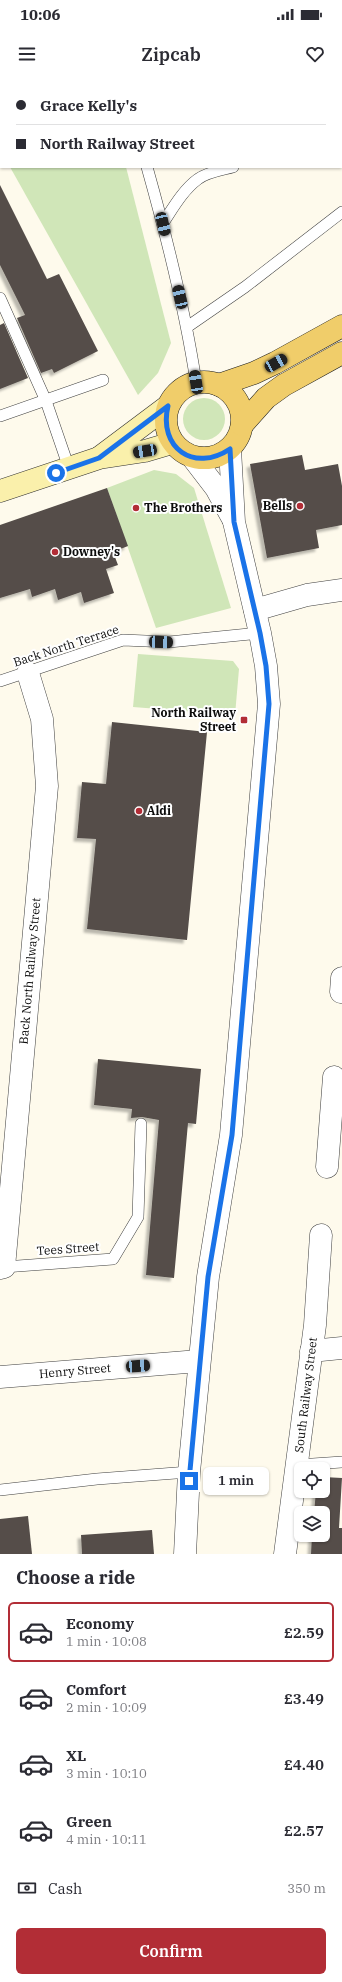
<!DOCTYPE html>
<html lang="en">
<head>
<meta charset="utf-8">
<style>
  body { margin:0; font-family:"IBM Plex Serif",serif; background:#f2f2f3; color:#2b2b33; height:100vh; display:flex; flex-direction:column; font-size:15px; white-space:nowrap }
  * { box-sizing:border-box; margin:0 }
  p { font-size:13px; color:#7c7c81 }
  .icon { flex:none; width:22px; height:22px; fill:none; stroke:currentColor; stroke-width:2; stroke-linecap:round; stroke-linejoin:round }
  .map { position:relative; height:1474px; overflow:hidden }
  .panel { display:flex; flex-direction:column; background:#fff; flex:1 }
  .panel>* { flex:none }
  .hud { position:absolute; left:0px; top:0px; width:342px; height:88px; box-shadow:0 1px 3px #0004; display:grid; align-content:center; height:88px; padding:0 16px; background:#fff }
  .controls { position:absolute; left:294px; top:1382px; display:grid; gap:8px }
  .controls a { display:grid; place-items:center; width:36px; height:36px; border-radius:6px; background:#fff; box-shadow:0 1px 3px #0004; font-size:20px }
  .end { position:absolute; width:18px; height:18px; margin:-9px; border:5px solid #1a73e8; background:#fff; box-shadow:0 0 0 2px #fff }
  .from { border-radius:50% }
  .bubble { position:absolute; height:28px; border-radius:6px; background:#fff; box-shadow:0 1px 3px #0004; font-size:13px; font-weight:600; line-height:28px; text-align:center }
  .car { position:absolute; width:12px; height:24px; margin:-12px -6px; border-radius:5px; box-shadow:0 0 3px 1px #0007; background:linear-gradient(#222 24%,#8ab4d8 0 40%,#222 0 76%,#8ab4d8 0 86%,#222 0) }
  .hud b { display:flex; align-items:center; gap:14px; height:38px; font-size:15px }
  .hud b+b { border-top:1px solid #e1e1e2 }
  .hud i { width:10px; height:10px; background:#2b2b33 }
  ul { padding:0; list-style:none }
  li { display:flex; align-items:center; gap:12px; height:60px; margin:0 8px 6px; padding:0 8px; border:2px solid transparent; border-radius:6px }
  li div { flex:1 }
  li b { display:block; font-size:15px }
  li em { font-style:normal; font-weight:600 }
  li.current { border-color:#b22d36 }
  li>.icon { width:36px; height:36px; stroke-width:1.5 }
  h2 { padding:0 16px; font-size:18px; line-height:48px }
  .pay { display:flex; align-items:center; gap:10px; height:44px; padding:0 16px; font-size:15px }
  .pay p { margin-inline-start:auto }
  .primary-button { display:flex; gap:8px; margin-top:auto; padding:8px 16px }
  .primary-button a { flex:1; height:46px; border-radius:6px; background:#b22d36; color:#fff; font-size:16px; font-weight:600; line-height:46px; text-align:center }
  .status { display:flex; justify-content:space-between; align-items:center; height:28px; padding:0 20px; background:#fff; direction:ltr }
  .status svg { height:11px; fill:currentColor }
  header { display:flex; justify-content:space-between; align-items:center; height:52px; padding:0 16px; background:#fff; font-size:18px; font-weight:600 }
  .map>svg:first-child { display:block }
  .green { fill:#d0e6b8 }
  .building { fill:#544d49; filter:url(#shadow) }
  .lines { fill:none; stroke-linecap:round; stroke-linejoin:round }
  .lane-casing { stroke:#3f3f3f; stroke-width:12 }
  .street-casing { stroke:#3f3f3f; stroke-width:23 }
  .secondary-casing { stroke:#2e2e2e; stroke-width:23 }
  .primary-casing { stroke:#1d1d1d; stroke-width:23 }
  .lane { stroke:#fff; stroke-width:11 }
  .street { stroke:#fff; stroke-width:22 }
  .secondary { stroke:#faf0ab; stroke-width:22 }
  .primary { stroke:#f0cd6a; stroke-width:22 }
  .route { stroke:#1a73e8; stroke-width:5 }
  .poi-dot { fill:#b22d36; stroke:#fff; stroke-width:1.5 }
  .labels { text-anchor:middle; stroke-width:4; stroke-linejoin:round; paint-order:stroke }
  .poi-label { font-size:12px; font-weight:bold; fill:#0c0c0c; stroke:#fff; text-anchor:start }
  .street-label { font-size:12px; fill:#0c0c0c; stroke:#fff }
</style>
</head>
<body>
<div class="status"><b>10:06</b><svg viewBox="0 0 49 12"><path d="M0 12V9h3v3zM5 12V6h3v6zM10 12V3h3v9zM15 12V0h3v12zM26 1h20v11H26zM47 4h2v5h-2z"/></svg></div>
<header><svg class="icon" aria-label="menu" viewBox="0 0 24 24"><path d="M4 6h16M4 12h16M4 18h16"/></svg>Zipcab<svg class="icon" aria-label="heart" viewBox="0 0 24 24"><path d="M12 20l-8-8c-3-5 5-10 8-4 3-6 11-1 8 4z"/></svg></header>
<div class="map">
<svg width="342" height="1474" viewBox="0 0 342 1474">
  <defs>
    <filter id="shadow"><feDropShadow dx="-3.5" dy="3.5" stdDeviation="1" flood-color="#0004"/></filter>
  </defs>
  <rect width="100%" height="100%" fill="#fefaec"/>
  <g class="green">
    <path d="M10,87H126L171,263L158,293L138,315Z"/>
    <circle cx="204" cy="339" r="21"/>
    <path d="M154,390L176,394L194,408L231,528L156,548L107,408Z"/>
    <path d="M138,574L233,581L239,589L235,635L133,627Z"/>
  </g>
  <g class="building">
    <path d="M0,105L47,199L59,194L98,271L54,293L52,289L41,293L17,238L25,235L0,185Z"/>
    <path d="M4,243L28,298L0,309V245Z"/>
    <path d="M302,375L305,390L338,384L342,406V445L316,450L319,468L267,478L250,384Z"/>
    <path d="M107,408L128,466L113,472L118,485L106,489L114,513L84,523L81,512L58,520L55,509L32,517L30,509L0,518V445Z"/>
    <path d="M112,642L207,652L187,860L87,849L96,759L77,758L82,702L106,704Z"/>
    <path d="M98,979L201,989L196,1044L188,1043L174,1198L146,1195L159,1040L142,1037L131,1038L132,1029L94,1025Z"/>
    <path d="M323,1397L342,1398L339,1448H342V1474H311L312,1455H323V1433H314L316,1411H323Z"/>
    <path d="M28,1436L32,1474H0V1439Z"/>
    <path d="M152,1450L154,1474H82L81,1455Z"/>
  </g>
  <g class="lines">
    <g class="lane-casing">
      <g id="lane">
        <path d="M123,0V1"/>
        <path d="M341,61H342"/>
        <path d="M147,87C167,158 185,229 196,302"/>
        <path d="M163,143C173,128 183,110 198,99C207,92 222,90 233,87"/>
        <path d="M0,218L46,321L69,388"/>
        <path d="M187,247L245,207L342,132"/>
        <path d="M0,336L103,300"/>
        <path d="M0,601L123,560L169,562L260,553"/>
        <path d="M4,1187L113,1179L138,1137L141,1044"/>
        <path d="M298,1385L342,1382"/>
        <path d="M0,1410L97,1399L189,1392"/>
      </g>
    </g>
    <g class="street-casing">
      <g id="street">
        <path d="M193,378L216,408L233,439"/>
        <path d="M255,530L307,515L342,510"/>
        <path d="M341,912L342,898"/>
        <path d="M327,1087L334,997"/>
        <path d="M0,1188L4,1187L47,706L42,639L28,593"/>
        <path d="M311,1271L342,1268"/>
        <path d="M0,1297L199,1281"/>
        <path d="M185,1474L189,1392L208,1197L231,1055L269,624L266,586L260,553L234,442L230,369"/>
        <path d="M285,1474L315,1245L321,1155"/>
      </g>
    </g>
    <g class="secondary-casing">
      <g id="secondary">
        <path d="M100,377L168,326"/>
        <path d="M0,411L99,378L145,371L172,363"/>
      </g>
    </g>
    <g class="primary-casing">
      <g id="primary">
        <circle cx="204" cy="340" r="38"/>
        <path d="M219,305L254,293L275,283L342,246"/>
        <path d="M242,345L266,318L284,305L342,273"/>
      </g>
    </g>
    <use href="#lane" class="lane"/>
    <use href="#street" class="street"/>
    <use href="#secondary" class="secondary"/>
    <use href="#primary" class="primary"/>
  </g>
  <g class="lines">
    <path class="route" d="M56,393L99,378L168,326C158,368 194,393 230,369L234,442L260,553L266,586L269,624L232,1055L208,1197L189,1401"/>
  </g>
  <g class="poi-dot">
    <circle cx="300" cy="426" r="4"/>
    <circle cx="136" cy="428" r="4"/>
    <circle cx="55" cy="472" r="4"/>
    <rect x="240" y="636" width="8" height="8" rx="2"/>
    <circle cx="139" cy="731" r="4"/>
  </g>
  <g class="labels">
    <g class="poi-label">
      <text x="292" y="430" text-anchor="end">Bells</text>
      <text x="144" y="432">The Brothers</text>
      <text x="63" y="476">Downey's</text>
      <text x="236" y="637" text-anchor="end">North Railway<tspan x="236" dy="14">Street</tspan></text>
      <text x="147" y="735">Aldi</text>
    </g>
    <g class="street-label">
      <text transform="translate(66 566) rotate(-18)" y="4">Back North Terrace</text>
      <text transform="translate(30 891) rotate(-85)" y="4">Back North Railway Street</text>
      <text transform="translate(68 1169) rotate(-4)" y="4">Tees Street</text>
      <text transform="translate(75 1291) rotate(-5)" y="4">Henry Street</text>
      <text transform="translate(306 1315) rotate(-83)" y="4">South Railway Street</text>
    </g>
  </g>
</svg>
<div class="controls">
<a><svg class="icon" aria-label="locate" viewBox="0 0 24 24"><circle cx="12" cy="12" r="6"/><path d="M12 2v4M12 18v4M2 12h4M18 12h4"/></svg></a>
<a><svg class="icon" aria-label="layers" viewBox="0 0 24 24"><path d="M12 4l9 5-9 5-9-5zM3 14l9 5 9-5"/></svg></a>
</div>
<i class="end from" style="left:56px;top:393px"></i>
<i class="end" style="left:189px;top:1401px"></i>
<div class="bubble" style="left:203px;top:1387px;width:66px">1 min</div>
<i class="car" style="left:163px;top:144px;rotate:167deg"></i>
<i class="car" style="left:180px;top:217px;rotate:347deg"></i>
<i class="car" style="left:276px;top:283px;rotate:61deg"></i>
<i class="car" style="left:196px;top:302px;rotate:351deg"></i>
<i class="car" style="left:145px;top:371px;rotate:261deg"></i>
<i class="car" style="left:161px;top:562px;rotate:92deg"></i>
<i class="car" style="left:138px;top:1286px;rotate:86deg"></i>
<div class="hud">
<b><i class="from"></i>Grace Kelly's</b>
<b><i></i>North Railway Street</b>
</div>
</div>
<section class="panel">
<h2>Choose a ride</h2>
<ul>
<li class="current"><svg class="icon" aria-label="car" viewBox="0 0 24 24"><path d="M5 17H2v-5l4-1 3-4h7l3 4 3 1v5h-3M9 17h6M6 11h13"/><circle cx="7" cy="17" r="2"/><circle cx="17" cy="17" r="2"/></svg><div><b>Economy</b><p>1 min · 10:08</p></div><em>£2.59</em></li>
<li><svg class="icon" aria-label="car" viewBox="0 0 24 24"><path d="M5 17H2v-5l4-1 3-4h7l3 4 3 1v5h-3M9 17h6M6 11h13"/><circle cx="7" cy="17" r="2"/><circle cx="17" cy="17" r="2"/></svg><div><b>Comfort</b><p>2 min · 10:09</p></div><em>£3.49</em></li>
<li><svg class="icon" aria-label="car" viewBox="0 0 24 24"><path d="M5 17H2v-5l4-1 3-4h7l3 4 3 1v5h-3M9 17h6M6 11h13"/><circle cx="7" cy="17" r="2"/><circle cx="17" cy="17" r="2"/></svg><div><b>XL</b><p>3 min · 10:10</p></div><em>£4.40</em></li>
<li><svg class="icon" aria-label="car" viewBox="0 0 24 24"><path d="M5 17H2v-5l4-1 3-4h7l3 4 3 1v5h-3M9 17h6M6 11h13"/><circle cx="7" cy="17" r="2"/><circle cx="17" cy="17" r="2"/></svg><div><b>Green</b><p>4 min · 10:11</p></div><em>£2.57</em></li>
</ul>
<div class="pay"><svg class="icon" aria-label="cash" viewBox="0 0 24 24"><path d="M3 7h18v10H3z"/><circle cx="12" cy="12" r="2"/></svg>Cash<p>350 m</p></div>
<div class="primary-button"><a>Confirm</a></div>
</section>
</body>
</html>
